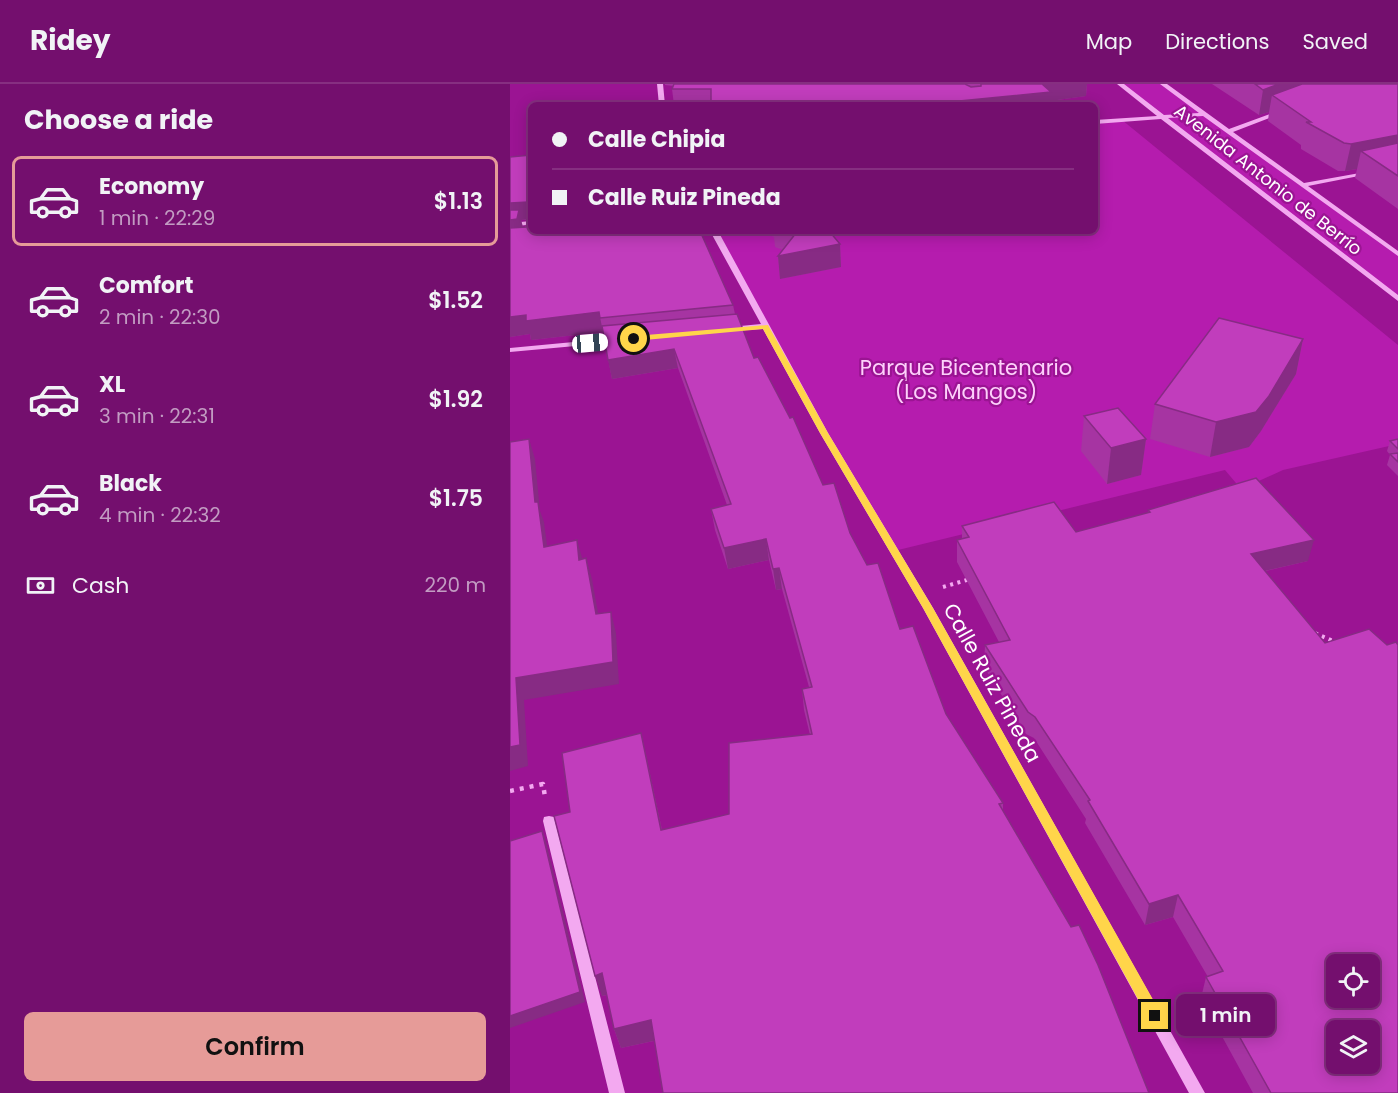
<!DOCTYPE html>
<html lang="en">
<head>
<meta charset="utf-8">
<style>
  body { margin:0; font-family:Poppins,sans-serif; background:#7c1d76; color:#f1f3f6; height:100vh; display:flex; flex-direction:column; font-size:22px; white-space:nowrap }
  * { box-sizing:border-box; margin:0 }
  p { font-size:20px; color:#c29cc2 }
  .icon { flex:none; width:33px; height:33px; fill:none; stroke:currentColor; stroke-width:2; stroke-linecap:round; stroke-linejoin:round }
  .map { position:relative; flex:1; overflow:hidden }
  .sheet { display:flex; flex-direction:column; background:#740f6e; width:510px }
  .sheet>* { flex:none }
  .hud { position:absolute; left:18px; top:18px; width:570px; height:132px; border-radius:9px; box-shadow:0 3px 15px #0003,0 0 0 2px #862f81; display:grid; align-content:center; height:132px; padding:0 24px; background:#740f6e }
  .tools { position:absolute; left:816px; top:870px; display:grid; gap:12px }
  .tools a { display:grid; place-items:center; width:54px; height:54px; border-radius:9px; background:#740f6e; box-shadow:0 3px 15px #0003,0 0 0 2px #862f81; font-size:30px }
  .end { position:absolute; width:27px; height:27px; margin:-14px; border:8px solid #ffd54a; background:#111; box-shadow:0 0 0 3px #111 }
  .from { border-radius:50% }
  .bubble { position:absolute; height:42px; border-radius:9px; background:#740f6e; box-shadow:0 3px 15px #0003,0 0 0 2px #862f81; font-size:20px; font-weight:600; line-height:42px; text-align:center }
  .car { position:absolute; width:18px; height:36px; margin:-18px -9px; border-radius:8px; box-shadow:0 0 4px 2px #0007; background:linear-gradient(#fff 24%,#345 0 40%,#fff 0 76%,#345 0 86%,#fff 0) }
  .hud b { display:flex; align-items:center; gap:21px; height:57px; font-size:22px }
  .hud b+b { border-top:2px solid #862f81 }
  .hud i { width:15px; height:15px; background:#f1f3f6 }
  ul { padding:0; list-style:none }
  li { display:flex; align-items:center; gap:18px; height:90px; margin:0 12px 9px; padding:0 12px; border:3px solid transparent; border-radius:9px }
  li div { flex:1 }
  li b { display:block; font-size:22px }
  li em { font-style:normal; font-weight:600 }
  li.active { border-color:#e69b98 }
  li>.icon { width:54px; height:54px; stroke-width:1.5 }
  h2 { padding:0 24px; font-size:27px; line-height:72px }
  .pay { display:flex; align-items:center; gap:15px; height:66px; padding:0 24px; font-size:22px }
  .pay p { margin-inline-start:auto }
  .button { display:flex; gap:12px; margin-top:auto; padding:12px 24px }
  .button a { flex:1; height:69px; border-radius:9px; background:#e69b98; color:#111; font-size:24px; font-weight:600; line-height:69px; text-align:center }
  header { display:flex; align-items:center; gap:36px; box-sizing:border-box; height:84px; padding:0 30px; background:#740f6e; border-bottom:2px solid #862f81 }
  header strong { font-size:28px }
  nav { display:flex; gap:33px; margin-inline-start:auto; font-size:21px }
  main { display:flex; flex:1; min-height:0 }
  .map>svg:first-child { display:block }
  .green { fill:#b51cae }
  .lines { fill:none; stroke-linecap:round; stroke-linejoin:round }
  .path-far1 { stroke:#f3a9f0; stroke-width:4; stroke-dasharray:3 4.5; stroke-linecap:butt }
  .path { stroke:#f3a9f0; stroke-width:4.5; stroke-dasharray:4 6; stroke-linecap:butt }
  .minor { fill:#f3a9f0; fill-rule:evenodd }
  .wall { fill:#a634a2; fill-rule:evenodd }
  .shaded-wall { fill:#872b84 }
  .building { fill:#c13dbc; stroke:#872b84; stroke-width:1.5; fill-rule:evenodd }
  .route { fill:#ffd54a }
  .labels { text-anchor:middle; stroke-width:4.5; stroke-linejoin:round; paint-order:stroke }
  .far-street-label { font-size:18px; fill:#fff; stroke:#9b1493 }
  .park-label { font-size:21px; fill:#fdd1fb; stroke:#9b1493 }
  .street-label { font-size:21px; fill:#fff; stroke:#9b1493 }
</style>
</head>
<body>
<header>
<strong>Ridey</strong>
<nav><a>Map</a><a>Directions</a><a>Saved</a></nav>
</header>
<main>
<section class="sheet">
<h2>Choose a ride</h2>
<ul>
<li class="active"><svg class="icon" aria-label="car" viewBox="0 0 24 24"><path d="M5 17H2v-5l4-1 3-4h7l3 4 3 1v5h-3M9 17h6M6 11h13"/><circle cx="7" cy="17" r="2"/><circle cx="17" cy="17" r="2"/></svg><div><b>Economy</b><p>1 min · 22:29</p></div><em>$1.13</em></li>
<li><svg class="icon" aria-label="car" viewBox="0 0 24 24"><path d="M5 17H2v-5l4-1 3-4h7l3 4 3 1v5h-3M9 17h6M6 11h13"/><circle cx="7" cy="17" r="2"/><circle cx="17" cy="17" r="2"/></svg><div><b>Comfort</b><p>2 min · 22:30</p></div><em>$1.52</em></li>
<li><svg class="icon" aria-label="car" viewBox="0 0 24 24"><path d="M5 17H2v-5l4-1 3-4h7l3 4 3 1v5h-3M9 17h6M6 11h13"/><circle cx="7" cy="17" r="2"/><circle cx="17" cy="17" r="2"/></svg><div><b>XL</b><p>3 min · 22:31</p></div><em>$1.92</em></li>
<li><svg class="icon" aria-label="car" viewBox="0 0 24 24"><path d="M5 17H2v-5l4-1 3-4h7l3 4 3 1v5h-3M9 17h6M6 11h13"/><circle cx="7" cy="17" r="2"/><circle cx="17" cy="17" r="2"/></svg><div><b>Black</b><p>4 min · 22:32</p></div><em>$1.75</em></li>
</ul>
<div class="pay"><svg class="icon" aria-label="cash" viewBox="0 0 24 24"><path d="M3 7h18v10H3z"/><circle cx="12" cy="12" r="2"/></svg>Cash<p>220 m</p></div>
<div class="button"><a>Confirm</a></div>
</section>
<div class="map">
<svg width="888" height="1009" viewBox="0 0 888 1009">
  <rect width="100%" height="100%" fill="#9b1493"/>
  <g class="green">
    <path d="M610,0H653L888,170V215Z"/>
    <path d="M612,36L888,261V360L773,386L731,405L715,386L384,467L204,147H585V38Z"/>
  </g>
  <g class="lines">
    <g class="path-far1">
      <path d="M433,503L460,495"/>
      <path d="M805,549L825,558"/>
    </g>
    <path class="path" d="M0,707L33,700L35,713"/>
    <g class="minor">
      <path d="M147,0H153L155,21H149Z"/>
      <path d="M607,0H614L654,31L689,29L650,0H657L719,45L768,27H772V29L723,48L794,99L861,87V89L859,90L798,102L888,167V172L693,32L658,34L888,211V217L651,35L585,40V36L647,32Z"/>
      <path d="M21,137L22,147L19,159L0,160V156L13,155L16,141L0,143V139Z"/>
      <path d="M200,147H208L318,349L423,524L695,1009H679L413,524L310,349L253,245L220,247L216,245L220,243L251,240Z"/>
      <path d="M106,254H109V258L0,268V264Z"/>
      <path d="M39,732L44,733L45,737L115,1009H99L33,737L34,733Z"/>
    </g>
  </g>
  <g class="wall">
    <path d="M155,0H577L576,12L540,17V21H164L162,5L163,2L155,1Z"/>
    <path d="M702,0H888V125L845,94L847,85L835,87H828L791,65V61L758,37L759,28L749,31Z"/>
    <path d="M0,73L223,221L225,230L244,274L313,401L340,449L436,630L493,719V726L144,957L111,964L104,945L97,911L92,912L60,728L131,649L136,671L152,746L219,730L300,651L294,626L292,605L299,603L272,505L266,506L259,476L218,485L205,446L201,425L217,421L168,284L102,295L93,248L21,256L20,250L0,253ZM11,136H18L16,143H13Z"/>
    <path d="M247,147H319L330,160L331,183L270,195L268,172L273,166L265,163L264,153Z"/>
    <path d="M793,255L786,290L751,347L739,363L700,373L640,355L645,320Z"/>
    <path d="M574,332L636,355L631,391L597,400L571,367Z"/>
    <path d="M888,355V392L877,381L880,371L877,367L880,357Z"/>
    <path d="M638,426L798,477L756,487L888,1009H743L691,914L696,893H698L663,833L635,841L575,739L576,735L524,654L516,650L474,583L475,561L489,558L447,478V456L452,455V442L566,448L638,429Z"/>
  </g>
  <g class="shaded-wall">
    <path d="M530,0H577L576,12L540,17V21H430V19Z"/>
    <path d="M769,0H815L762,11L759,28L749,31L753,6Z"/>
    <path d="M888,51V77L851,67L847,85L835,87L841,60Z"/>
    <path d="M18,118L21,135L11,136L13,144L0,154V119Z"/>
    <path d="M330,160L331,183L270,195L268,172Z"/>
    <path d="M89,228L93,248L21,256L20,250L0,253V233L16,231Z"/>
    <path d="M793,255L786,290L751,347L739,363L700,373L706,338Z"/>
    <path d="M164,265L168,284L102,295L98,276Z"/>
    <path d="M19,355L25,375L30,427L34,438L40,484L34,463L25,418Z"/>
    <path d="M636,355L631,391L597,400L601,364Z"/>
    <path d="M256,455L259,476L218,485L214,464Z"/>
    <path d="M67,456L73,477L69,476Z"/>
    <path d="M804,456L798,477L737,491L741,470Z"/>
    <path d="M76,474L82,495L92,551L86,530Z"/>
    <path d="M269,484L272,505L266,506L263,485Z"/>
    <path d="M101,528L106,549L109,600L14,616L18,682L0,687V663L6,594Z"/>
    <path d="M131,649L136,671L156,767L151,746Z"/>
    <path d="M32,747L36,758L75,918L0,944V932Z"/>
    <path d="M668,811L663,833L635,841L639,820Z"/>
    <path d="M92,889L100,910L92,912L85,892Z"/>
    <path d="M141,936L148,956L111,964L104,945Z"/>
  </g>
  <g class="building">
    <path d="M164,0H455L461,3L471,2V0H532L541,8L430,19L431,21H201V5H162Z"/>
    <path d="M745,0H769L753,6Z"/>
    <path d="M792,0H888V51L841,60L834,59L796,38H801L762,11Z"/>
    <path d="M888,59V92L851,67Z"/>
    <path d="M21,71V147H190L223,221L90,234L89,228L16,237V231L0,233V144L16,143L20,129L18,118L0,119V73Z"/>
    <path d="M0,126H9L7,135L0,136Z"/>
    <path d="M281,147H319L330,160L268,172L286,149Z"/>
    <path d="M227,230L244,274L248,273L280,334L283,333L313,401L324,399L340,449L357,481L368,479L390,545L403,542L436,630L493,719L489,720L561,843L569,841L588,881L639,1009H153L141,936L104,945L92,889L85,892L44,732L60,728L52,669L131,649L151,746L219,730V659L302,650L292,605L302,603L269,484L263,485L256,455L214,464L201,425L221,420L164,265L98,276L92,242Z"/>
    <path d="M709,234L793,255L759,312L746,328L706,338L645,320Z"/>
    <path d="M608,324L636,355L601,364L574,332Z"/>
    <path d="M19,355L25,418H28L34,463L67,456L69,476L76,474L86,530L101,528L103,578L6,594L10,661L0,663V358Z"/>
    <path d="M888,355V365L880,357Z"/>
    <path d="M888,369V378L880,370Z"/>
    <path d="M746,394L804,456L741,470L815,559L859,545L877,561L886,558L888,561V1009H761L696,893L713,887L668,811L639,820L578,717L580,716L525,633L518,628L475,561L500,556L447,456L459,453L452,442L544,418L566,448L640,428L638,426ZM826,880H860V914H826ZM826,946H860V980H826Z"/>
    <path d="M32,747L70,908L0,932V757Z"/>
  </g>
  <path class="route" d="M258,241L318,349L423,524L650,928L652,932L650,937L645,939L640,937L413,524L310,349L253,245L124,257L120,255L124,252Z"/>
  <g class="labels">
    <g class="far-street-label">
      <text transform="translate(758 96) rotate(38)" y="6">Avenida Antonio de Berrío</text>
    </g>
    <g class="park-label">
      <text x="456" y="291">Parque Bicentenario<tspan x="456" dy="24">(Los Mangos)</tspan></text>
    </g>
    <g class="street-label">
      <text transform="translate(482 599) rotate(61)" y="7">Calle Ruiz Pineda</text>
    </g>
  </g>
</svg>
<div class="tools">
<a><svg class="icon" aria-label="locate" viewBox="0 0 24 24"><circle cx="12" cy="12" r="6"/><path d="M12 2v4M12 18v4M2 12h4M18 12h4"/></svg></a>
<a><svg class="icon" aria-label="layers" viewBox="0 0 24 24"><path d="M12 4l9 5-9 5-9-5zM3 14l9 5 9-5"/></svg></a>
</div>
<i class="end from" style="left:124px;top:255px"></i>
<i class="end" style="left:645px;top:932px"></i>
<div class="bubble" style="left:666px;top:910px;width:99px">1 min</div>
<i class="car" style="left:80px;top:259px;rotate:85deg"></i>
<div class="hud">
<b><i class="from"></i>Calle Chipia</b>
<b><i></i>Calle Ruiz Pineda</b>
</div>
</div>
</main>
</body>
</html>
